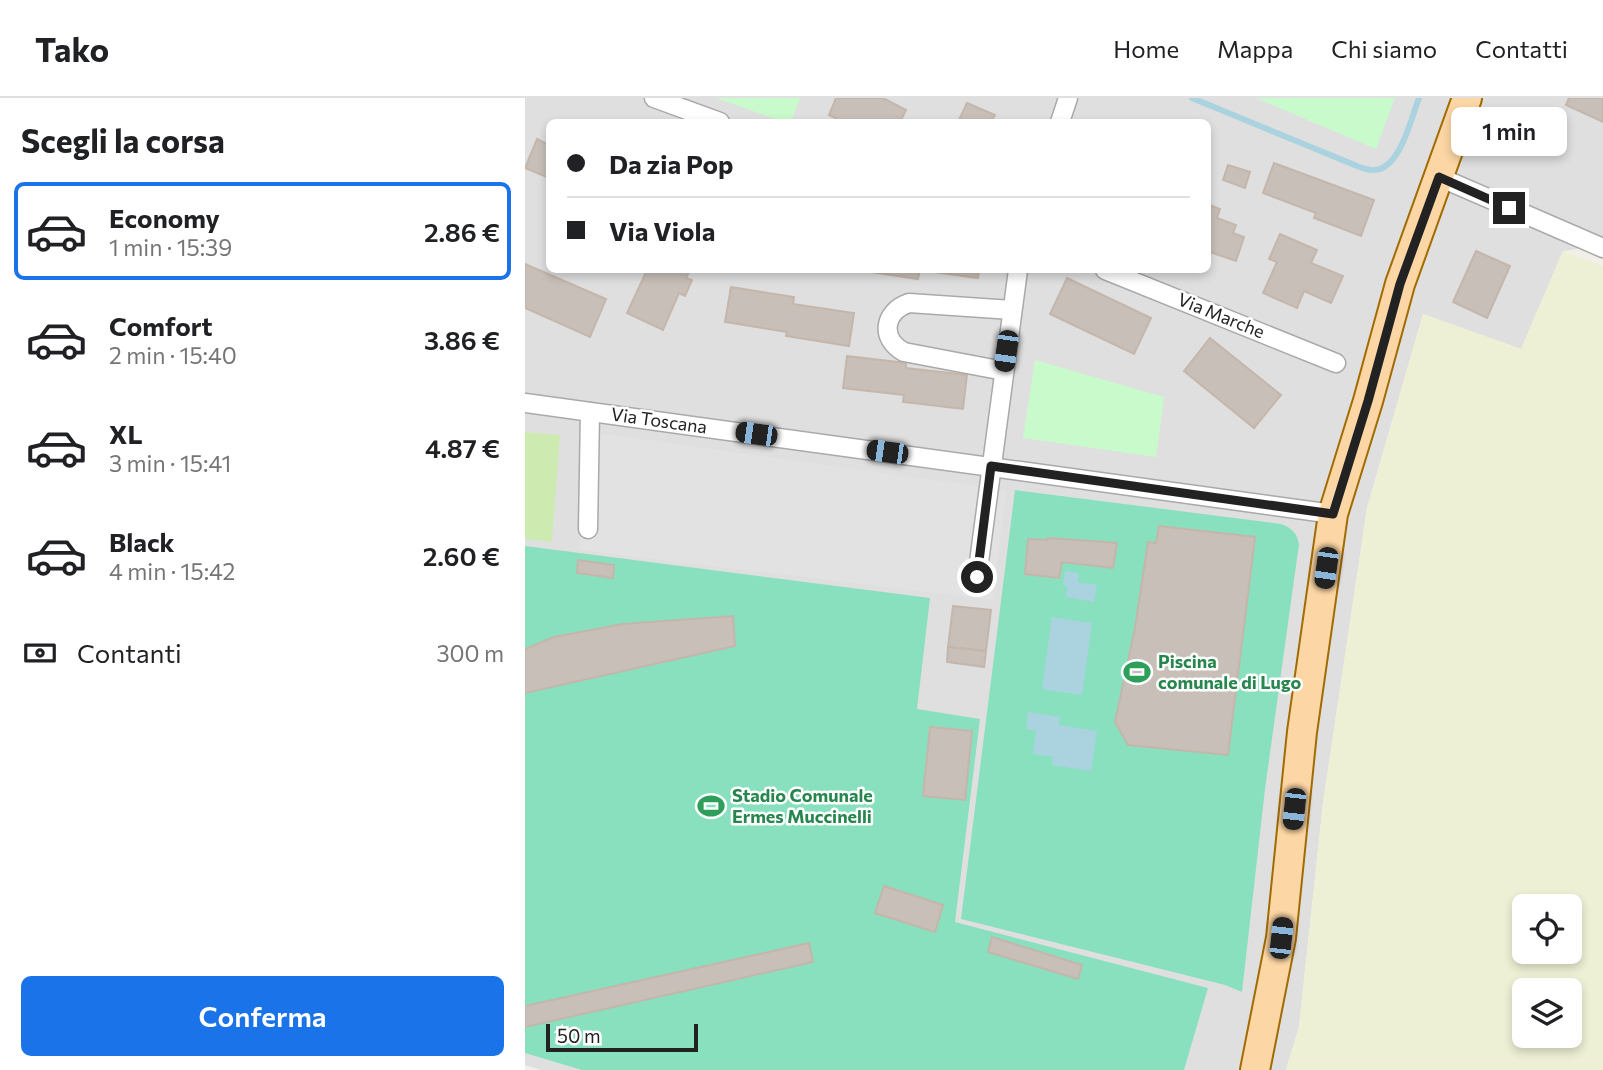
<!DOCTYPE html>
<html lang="it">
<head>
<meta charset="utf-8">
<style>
  body { margin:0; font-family:Commissioner,sans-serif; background:#f2f2f2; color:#202124; height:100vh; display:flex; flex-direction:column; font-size:26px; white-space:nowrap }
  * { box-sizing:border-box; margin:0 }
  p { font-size:23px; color:#757577 }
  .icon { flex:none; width:38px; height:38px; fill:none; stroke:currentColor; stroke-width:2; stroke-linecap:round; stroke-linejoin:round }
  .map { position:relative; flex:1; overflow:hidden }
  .side { display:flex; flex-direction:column; background:#fff; width:525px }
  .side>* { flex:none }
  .top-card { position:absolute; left:21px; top:21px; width:665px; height:154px; border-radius:10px; box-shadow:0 4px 10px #0003; display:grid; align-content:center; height:154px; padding:0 21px; background:#fff }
  .tools { position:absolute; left:987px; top:796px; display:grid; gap:14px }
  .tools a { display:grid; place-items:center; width:70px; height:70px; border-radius:10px; background:#fff; box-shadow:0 4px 10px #0003; font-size:35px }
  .scale { position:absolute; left:21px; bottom:18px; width:152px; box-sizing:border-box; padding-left:7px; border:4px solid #222; border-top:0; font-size:19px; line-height:24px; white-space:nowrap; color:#222; -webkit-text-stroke:5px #fff; paint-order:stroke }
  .end { position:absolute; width:32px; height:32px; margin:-16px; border:9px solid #222; background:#fff; box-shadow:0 0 0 4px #fff }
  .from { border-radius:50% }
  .bubble { position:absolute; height:49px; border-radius:10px; background:#fff; box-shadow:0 4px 10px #0003; font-size:23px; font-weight:600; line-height:49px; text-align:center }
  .car { position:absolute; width:21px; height:42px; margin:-21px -10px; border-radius:9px; box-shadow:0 0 5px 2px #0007; background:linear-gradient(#222 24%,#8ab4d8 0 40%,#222 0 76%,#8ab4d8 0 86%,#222 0) }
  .top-card b { display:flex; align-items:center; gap:24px; height:66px; font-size:26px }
  .top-card b+b { border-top:2px solid #e0e0e0 }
  .top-card i { width:18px; height:18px; background:#202124 }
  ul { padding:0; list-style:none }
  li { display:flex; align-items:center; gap:21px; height:98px; margin:0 14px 10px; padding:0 7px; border:4px solid transparent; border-radius:10px }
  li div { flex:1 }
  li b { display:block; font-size:26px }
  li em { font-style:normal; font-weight:600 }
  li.selected { border-color:#1a73e8 }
  li>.icon { width:63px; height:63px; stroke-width:1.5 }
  h2 { padding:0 21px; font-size:32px; line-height:84px }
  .pay { display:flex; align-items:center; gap:18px; height:77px; padding:0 21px; font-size:26px }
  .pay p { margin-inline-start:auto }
  .action { display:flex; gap:14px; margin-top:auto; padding:14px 21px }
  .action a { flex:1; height:80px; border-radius:10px; background:#1a73e8; color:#fff; font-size:28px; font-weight:600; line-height:80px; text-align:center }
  header { display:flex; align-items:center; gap:42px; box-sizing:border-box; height:98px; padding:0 35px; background:#fff; border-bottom:2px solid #e0e0e0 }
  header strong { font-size:33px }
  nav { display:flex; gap:38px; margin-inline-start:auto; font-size:24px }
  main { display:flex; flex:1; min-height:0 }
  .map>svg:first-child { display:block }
  .residential { fill:#e0dfdf; fill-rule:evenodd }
  .farmland { fill:#eef0d5; fill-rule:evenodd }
  .grass { fill:#cdebb0 }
  .park { fill:#c8facc }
  .pitch { fill:#88e0be }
  .parking { fill:#e2e2e2 }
  .water { fill:#aad3df }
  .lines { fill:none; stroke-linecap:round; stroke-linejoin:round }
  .stream { stroke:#aad3df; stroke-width:6 }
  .building { fill:#c7bfb8; stroke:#c4b6ab; stroke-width:2 }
  .street-casing { stroke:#a9a9a9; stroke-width:21 }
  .primary-casing { stroke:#a06b00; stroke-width:32 }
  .street { stroke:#fff; stroke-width:18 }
  .primary { stroke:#fcd6a4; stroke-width:28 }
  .route { stroke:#222; stroke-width:9 }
  .labels { text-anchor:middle; stroke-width:5; stroke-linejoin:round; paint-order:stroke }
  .street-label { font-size:18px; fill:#222; stroke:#fff }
  .leisure-label { font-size:18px; font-weight:bold; fill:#27864d; stroke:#fff; text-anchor:start }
</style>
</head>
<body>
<header>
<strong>Tako</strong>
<nav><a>Home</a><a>Mappa</a><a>Chi siamo</a><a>Contatti</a></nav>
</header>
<main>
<section class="side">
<h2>Scegli la corsa</h2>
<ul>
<li class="selected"><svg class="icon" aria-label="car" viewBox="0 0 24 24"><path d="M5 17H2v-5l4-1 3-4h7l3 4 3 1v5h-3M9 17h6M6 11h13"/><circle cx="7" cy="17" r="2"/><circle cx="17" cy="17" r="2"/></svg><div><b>Economy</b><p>1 min · 15:39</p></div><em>2.86 €</em></li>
<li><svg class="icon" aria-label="car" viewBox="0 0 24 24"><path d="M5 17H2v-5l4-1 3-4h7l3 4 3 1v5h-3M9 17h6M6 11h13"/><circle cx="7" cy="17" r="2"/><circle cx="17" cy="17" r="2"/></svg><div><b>Comfort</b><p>2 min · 15:40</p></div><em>3.86 €</em></li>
<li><svg class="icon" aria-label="car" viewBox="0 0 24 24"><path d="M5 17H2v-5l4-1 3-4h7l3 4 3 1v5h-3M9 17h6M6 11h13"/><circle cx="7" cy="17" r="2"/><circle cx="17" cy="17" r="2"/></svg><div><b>XL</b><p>3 min · 15:41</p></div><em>4.87 €</em></li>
<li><svg class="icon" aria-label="car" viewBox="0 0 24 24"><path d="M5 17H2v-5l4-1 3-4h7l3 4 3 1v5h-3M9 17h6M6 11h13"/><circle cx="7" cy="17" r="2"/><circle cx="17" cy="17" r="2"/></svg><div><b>Black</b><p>4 min · 15:42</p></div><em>2.60 €</em></li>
</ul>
<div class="pay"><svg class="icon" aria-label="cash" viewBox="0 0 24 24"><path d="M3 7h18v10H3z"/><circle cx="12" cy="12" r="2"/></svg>Contanti<p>300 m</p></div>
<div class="action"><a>Conferma</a></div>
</section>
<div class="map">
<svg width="1078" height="972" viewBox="0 0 1078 972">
  <rect width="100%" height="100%" fill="#f2efe9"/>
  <path class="residential" d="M0,0H1078V147L1038,153L996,251L898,216L842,410L798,705L774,929L761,972H16L0,967ZM24,24H682V172H24Z"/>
  <path class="farmland" d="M1038,153L1078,168V972H761L774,929L798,705L842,410L898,216L996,251ZM999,808H1045V854H999ZM999,892H1045V938H999Z"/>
  <path class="grass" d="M0,334L35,337L27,444L0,441Z"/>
  <g class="park">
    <path d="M191,0H275L266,24H259Z"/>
    <path d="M731,0H870L851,51Z"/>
    <path d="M510,262L639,299L631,359L498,340Z"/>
  </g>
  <g class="pitch">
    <path d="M490,392L756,426C767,430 772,435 774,446L740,691L717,894L700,887L436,821Z"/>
    <path d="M0,448L405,500L392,611L455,621L430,824L683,890L659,972H57L0,955Z"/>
  </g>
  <path class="parking" d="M59,333L481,392L468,502L54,452Z"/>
  <g class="water">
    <path d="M540,473L554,475L553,484L572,487L569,504L541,499L542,488L538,487Z"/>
    <path d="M527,519L567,525L557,597L517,591Z"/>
    <path d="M503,614L535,619L534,627L572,633L566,673L527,667L528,659L508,656L511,633L501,631Z"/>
  </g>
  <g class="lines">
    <path class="stream" d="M667,0L832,68C837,70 843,72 848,72C875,73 886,20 894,0"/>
  </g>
  <g class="building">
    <path d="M311,0H358L381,12L375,24H318L304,17Z"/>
    <path d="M1044,0H1078V24L1041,7Z"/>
    <path d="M442,5L470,17L466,24H433Z"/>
    <path d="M12,41L24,47V80L0,70Z"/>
    <path d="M749,65L849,102L836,138L789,120L791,115L738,95Z"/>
    <path d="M703,67L725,74L720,90L698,82Z"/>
    <path d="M682,106L695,111L692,120L711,127L708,135L719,139L711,163L682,153Z"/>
    <path d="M755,136L792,152L786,165L818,178L806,205L779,193L772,210L738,195L752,164L744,161Z"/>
    <path d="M951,153L985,168L962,220L928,204Z"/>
    <path d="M0,166L81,201L65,239L0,210Z"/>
    <path d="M122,172H165L161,180L167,182L160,198L154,195L138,232L102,215Z"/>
    <path d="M333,172H454L453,180L395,172L393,181Z"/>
    <path d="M542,180L626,220L609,256L525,216Z"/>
    <path d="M206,189L269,199L268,206L329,215L324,248L261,238L262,234L200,224Z"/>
    <path d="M685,240L756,297L729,330L659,273Z"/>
    <path d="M322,258L381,265V270L442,277L438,311L378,304L379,297L318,290Z"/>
    <path d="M634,428L730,439L703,657L603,647L590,624L610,530L623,444L631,445Z"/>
    <path d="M523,440L592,445L588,470L537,464L534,480L500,476L503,441L522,442Z"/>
    <path d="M53,462L89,467L88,480L52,475Z"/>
    <path d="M428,508L466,512L461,553L423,549Z"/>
    <path d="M208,518L210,548L0,595V551L29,539L98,526Z"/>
    <path d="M423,549L461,553L459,569L422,564Z"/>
    <path d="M405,629L447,633L440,702L398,698Z"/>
    <path d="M359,788L418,807L410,834L350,815Z"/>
    <path d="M467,839L557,867L553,881L463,854Z"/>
    <path d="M284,845L288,864L0,929V908Z"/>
  </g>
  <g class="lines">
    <g class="street-casing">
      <g id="street">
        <path d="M129,0L195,24"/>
        <path d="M535,24L543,0"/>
        <path d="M914,79L1078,150"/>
        <path d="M580,172L811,265"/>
        <path d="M479,273L379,254C355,241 358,214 384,205L487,212"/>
        <path d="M0,305L808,416"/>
        <path d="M63,431L65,314"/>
        <path d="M452,479L493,172"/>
      </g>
    </g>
    <g class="primary-casing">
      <path id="primary" d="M730,972L756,840L777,634L808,416L843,303L875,186L942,0"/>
    </g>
    <use href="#street" class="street"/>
    <use href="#primary" class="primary"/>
  </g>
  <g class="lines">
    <path class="route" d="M452,479L466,368L808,416L843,303L875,186L914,79L984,110"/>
  </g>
  <defs>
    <g id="stadium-bare" transform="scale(2.1)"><path d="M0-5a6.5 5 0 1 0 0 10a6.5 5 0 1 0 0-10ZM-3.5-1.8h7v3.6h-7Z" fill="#2e9e5b" stroke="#fff" stroke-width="2.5" paint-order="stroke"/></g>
  </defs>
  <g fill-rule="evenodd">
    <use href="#stadium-bare" x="612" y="574"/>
    <use href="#stadium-bare" x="186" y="708"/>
  </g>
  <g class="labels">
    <g class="street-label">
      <text transform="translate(696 218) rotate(22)" y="6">Via Marche</text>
      <text transform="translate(134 323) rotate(8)" y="6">Via Toscana</text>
    </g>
    <g class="leisure-label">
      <text x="633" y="570">Piscina<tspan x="633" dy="21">comunale di Lugo</tspan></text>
      <text x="207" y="704">Stadio Comunale<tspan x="207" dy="21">Ermes Muccinelli</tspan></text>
    </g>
  </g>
</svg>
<div class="tools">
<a><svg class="icon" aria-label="locate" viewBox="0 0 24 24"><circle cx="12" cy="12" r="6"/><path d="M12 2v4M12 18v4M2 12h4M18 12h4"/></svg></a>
<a><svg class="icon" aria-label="layers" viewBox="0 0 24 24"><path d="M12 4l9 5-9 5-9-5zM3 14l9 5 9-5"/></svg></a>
</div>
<div class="scale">50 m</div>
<i class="end from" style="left:452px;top:479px"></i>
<i class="end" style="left:984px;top:110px"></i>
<div class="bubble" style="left:926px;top:9px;width:116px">1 min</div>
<i class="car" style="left:481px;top:253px;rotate:188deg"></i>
<i class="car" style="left:231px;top:336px;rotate:278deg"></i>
<i class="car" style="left:362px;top:354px;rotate:278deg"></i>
<i class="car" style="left:801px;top:470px;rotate:188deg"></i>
<i class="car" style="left:769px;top:711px;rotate:186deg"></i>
<i class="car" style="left:756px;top:840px;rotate:6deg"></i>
<div class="top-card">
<b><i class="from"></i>Da zia Pop</b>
<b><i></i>Via Viola</b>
</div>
</div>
</main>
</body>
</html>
